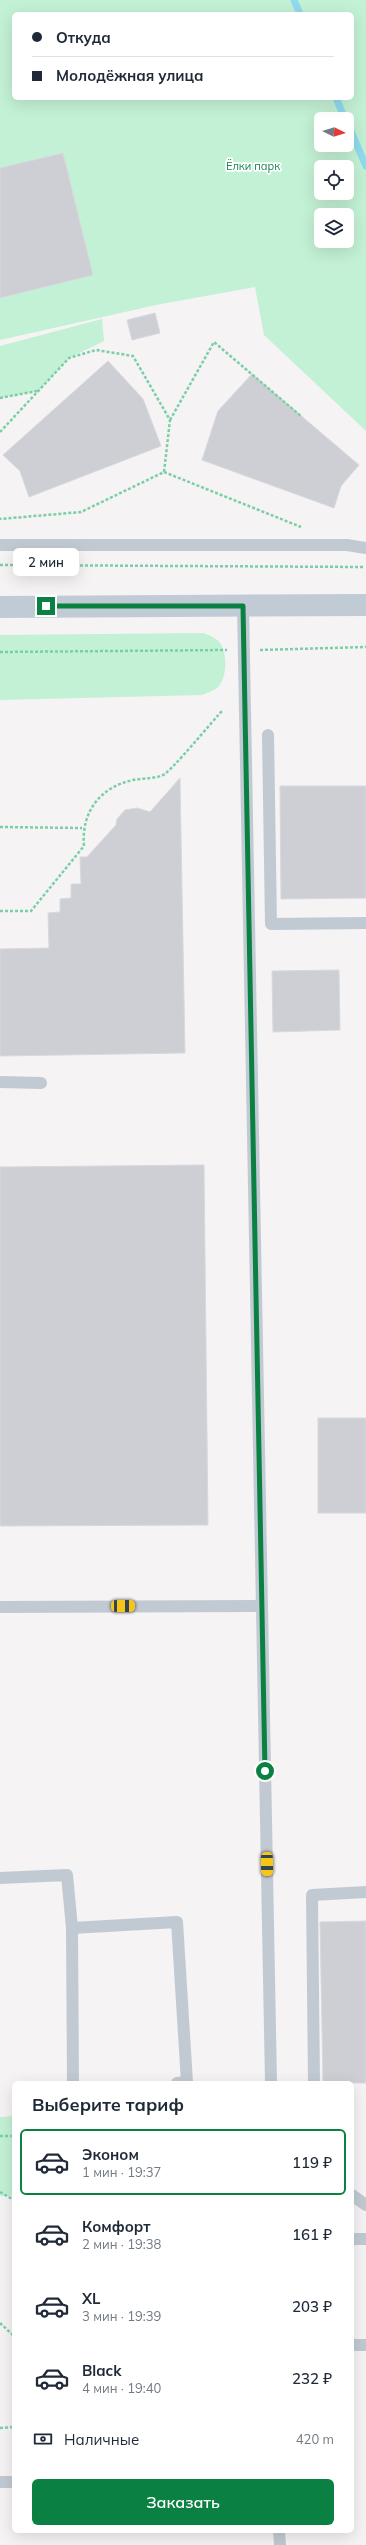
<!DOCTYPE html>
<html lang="ru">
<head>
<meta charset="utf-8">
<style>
  body { margin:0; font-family:Mulish,sans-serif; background:#f6f6f7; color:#1f2937; height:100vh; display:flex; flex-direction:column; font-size:15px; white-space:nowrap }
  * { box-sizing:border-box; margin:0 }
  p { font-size:13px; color:#747a83 }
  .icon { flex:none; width:22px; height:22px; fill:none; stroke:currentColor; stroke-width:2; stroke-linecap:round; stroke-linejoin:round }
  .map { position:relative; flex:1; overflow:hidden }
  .sheet { position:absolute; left:12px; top:2081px; width:342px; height:452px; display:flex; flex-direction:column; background:#fff; border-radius:6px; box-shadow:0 4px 16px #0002 }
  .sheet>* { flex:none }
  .top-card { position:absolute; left:12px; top:12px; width:342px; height:88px; border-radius:6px; box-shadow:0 4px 16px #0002; display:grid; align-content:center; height:88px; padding:0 20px; background:#fff }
  .needle { width:26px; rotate:95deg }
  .tools { position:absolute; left:314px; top:112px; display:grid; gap:8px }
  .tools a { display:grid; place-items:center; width:40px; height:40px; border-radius:6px; background:#fff; box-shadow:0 4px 16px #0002; font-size:20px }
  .end { position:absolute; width:18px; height:18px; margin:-9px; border:5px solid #0b8043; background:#fff; box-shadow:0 0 0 2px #fff }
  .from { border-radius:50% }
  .bubble { position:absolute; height:28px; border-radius:6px; background:#fff; box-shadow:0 4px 16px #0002; font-size:13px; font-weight:600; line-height:28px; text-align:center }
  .car { position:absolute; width:12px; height:24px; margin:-12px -6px; border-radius:5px; box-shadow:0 0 3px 1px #0007; background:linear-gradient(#f5c518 24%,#345 0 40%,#f5c518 0 76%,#345 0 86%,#f5c518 0) }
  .top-card b { display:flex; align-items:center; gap:14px; height:38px; font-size:15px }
  .top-card b+b { border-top:1px solid #e0e1e3 }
  .top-card i { width:10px; height:10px; background:#1f2937 }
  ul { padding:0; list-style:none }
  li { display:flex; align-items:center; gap:12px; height:66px; margin:0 8px 6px; padding:0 12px; border:2px solid transparent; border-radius:6px }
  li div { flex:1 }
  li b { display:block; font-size:15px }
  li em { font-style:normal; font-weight:600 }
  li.current { border-color:#0b8043 }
  li>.icon { width:36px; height:36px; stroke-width:1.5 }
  h2 { padding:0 20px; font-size:18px; line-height:48px }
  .pay { display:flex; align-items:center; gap:10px; height:44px; padding:0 20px; font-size:15px }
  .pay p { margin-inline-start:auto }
  .button { display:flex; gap:8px; margin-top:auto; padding:8px 20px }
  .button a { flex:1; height:46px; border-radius:6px; background:#0b8043; color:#fff; font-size:16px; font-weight:600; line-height:46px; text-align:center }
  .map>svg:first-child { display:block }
  .green { fill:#c3f1d5; fill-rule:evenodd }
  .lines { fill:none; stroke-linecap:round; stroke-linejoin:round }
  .stream { stroke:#90daee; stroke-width:7 }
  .building { fill:#cdcfd5; stroke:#d7d9de }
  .path { stroke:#7ad0a6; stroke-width:2.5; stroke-dasharray:3 2; stroke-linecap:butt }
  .lane { stroke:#c1cad2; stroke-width:12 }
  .secondary { stroke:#c1cbd6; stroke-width:22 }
  .route { stroke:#0b8043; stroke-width:5 }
  .labels { text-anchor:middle; stroke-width:3.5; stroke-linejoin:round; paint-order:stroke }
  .park-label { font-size:11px; fill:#17864f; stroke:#fff }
</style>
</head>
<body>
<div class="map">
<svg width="366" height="2545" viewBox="0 0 366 2545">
  <rect width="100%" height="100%" fill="#f5f3f3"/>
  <g class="green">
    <path d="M0,0H366V431L264,335L255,287L156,305L0,340ZM14,14H352V98H14ZM321,119H347V145H321ZM321,167H347V193H321ZM321,215H347V241H321Z"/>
    <path d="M102,319L104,341L69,358L38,391L0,398V346Z"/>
    <path d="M203,633C209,635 217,638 221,644C227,656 227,676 219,686C216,690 207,693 202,695L0,700V635Z"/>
    <path d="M14,2116V2196H0V2117Z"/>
  </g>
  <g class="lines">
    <g class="stream">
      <path d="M294,0L300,14"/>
      <path d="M336,98L345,119"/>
      <path d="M347,122L366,166"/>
    </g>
  </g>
  <g class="building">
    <path d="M63,153L93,275L0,298V168Z"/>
    <path d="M155,313L160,333L132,340L127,320Z"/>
    <path d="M108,361L143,399L161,446L29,497L20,471L3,455Z"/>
    <path d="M252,374L359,465L341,486L334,508L202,460L218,411Z"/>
    <path d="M180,778L185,1053L0,1056V949L49,948L48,913L60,912V899L71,898V884H81L80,857H87L116,825L117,819L125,810L137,808L150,812Z"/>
    <path d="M280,786H366V898L281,899Z"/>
    <path d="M339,970L340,1030L273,1032L272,971Z"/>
    <path d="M204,1165L208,1525L0,1526V1167Z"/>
    <rect x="318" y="1418" width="48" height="95"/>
    <path d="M366,1921V2083H323L320,1922Z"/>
  </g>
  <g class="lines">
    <g class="path">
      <path d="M0,398L37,391"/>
      <path d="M170,420L214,342L302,417"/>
      <path d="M0,432L69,358L96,350L133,356L170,420L164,472L81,512L0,519"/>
      <path d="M164,472L301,527"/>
      <path d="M0,565L363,567"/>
      <path d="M260,650L366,647"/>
      <path d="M0,652L227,650"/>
      <path d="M0,827L82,828"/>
      <path d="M0,911H31L84,846C81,812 100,787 133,780C143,778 154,779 163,775C170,773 214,719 223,710"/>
      <path d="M0,2136H14"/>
      <path d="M0,2192L14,2200"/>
      <path d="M0,2323L14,2336"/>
      <path d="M0,2428L14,2427"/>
    </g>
    <g class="lane">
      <path d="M0,545H347L366,548"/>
      <path d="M243,606L271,2083"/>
      <path d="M268,735L271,924L366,923"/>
      <path d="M0,1082L41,1083"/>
      <path d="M0,1607L261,1606"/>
      <path d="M0,1878L67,1875L72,1928L73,2083"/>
      <path d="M72,1928L177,1922L187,2082L177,2083"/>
      <path d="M314,2083L312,1895L366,1892"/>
      <path d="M352,2195L366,2205"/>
      <path d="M352,2239H366"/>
      <path d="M352,2345H366"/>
      <path d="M0,2482H14"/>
      <path d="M279,2531L280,2545"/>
    </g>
    <path class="secondary" d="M0,607L366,605"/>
  </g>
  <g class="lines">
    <path class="route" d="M46,606H243L265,1771"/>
  </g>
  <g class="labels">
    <g class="park-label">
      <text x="253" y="170">Ёлки парк</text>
    </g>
  </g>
</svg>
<div class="tools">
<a><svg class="needle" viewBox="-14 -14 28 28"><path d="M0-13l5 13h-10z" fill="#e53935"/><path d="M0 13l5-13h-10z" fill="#747a83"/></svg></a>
<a><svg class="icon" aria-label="locate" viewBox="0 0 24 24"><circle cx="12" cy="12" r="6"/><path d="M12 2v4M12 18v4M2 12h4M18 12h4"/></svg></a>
<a><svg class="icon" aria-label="layers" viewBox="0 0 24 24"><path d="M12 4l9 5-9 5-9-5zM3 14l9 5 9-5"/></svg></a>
</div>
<i class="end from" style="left:265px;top:1771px"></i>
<i class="end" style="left:46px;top:606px"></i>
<div class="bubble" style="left:13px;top:548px;width:66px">2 мин</div>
<i class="car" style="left:123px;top:1606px;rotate:90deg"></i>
<i class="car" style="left:267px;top:1864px;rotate:179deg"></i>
<div class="top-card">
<b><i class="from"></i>Откуда</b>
<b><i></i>Молодёжная улица</b>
</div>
<section class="sheet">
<h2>Выберите тариф</h2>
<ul>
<li class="current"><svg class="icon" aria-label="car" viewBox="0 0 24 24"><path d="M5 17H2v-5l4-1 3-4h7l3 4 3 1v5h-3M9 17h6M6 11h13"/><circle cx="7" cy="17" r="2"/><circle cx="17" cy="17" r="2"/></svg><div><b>Эконом</b><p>1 мин · 19:37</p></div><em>119 ₽</em></li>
<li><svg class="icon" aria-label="car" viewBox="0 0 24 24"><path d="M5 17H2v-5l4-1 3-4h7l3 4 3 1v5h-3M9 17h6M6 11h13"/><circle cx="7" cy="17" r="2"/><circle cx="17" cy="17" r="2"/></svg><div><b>Комфорт</b><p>2 мин · 19:38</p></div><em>161 ₽</em></li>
<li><svg class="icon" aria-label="car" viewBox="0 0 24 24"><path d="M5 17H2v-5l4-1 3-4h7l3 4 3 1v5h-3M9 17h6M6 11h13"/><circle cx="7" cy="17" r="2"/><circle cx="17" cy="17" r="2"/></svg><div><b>XL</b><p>3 мин · 19:39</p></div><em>203 ₽</em></li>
<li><svg class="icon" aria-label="car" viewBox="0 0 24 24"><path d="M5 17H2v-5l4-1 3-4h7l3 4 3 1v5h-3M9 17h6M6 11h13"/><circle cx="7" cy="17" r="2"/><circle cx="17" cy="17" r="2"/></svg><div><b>Black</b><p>4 мин · 19:40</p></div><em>232 ₽</em></li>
</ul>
<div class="pay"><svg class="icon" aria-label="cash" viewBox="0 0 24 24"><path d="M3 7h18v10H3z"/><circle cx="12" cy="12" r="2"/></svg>Наличные<p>420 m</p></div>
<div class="button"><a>Заказать</a></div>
</section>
</div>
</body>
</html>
